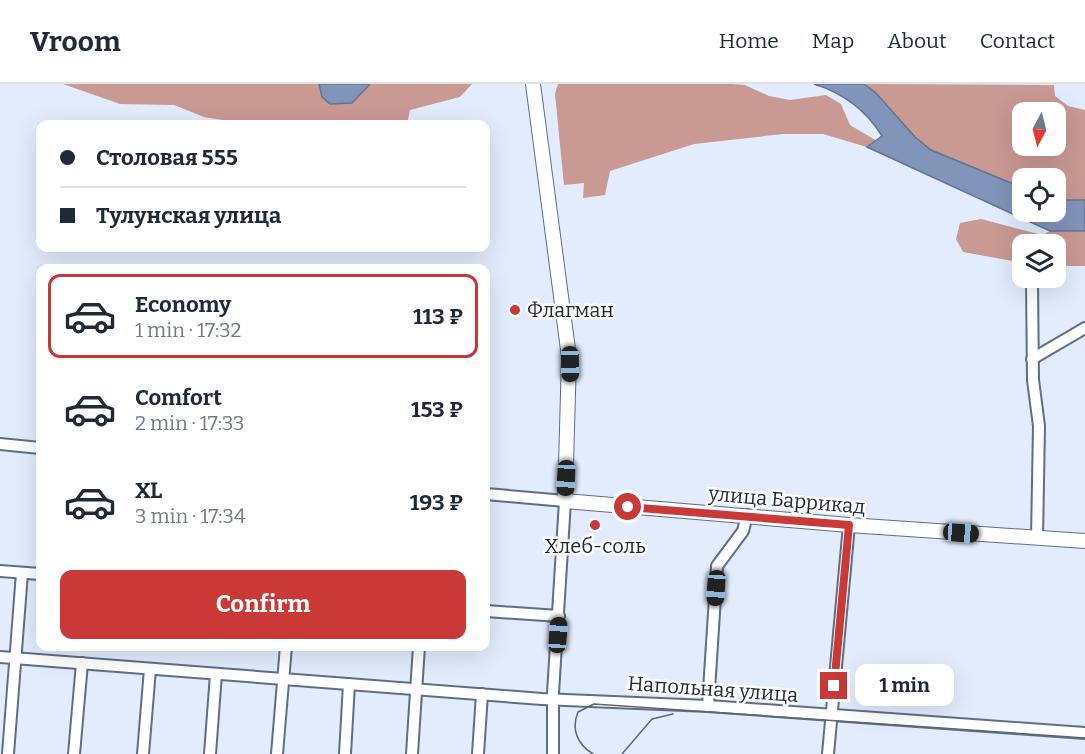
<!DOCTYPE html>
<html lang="en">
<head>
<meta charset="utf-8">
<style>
  body { margin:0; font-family:Bitter,serif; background:#f2f2f3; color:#1f2937; height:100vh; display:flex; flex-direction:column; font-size:22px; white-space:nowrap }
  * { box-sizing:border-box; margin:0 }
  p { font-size:20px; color:#747a83 }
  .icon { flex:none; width:33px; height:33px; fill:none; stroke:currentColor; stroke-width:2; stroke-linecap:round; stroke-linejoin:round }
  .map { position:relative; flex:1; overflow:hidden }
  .details { position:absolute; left:36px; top:180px; width:454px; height:387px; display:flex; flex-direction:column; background:#fff; border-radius:12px; box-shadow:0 6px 24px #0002 }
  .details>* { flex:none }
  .hud { position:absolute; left:36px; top:36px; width:454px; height:132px; border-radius:12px; box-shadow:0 6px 24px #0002; display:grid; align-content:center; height:132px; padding:0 24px; background:#fff }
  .needle { width:39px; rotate:187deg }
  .tools { position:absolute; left:1012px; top:18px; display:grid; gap:12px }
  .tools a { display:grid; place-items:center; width:54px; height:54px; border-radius:12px; background:#fff; box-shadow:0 6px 24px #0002; font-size:30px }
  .end { position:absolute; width:27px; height:27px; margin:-14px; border:8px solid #c83938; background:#fff; box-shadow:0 0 0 3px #fff }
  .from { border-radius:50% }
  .bubble { position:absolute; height:42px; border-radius:12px; background:#fff; box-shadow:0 6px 24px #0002; font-size:20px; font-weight:700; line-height:42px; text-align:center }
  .car { position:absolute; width:18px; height:36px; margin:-18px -9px; border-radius:8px; box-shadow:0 0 4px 2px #0007; background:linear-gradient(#222 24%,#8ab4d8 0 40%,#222 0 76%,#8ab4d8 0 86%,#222 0) }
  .hud b { display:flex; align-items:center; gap:21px; height:57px; font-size:22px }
  .hud b+b { border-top:2px solid #e0e1e3 }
  .hud i { width:15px; height:15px; background:#1f2937 }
  ul { padding:10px 0 0; list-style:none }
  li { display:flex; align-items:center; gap:18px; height:84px; margin:0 12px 9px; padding:0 12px; border:3px solid transparent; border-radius:12px }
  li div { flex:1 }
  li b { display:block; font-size:22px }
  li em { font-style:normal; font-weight:700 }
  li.current { border-color:#c83938 }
  li>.icon { width:54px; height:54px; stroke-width:1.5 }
  .action { display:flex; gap:12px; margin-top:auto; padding:12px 24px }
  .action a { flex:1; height:69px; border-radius:12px; background:#c83938; color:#fff; font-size:24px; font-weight:700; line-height:69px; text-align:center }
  header { display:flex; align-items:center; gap:36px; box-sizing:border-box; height:84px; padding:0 30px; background:#fff; border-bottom:2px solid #e0e1e3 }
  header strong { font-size:28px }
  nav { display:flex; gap:33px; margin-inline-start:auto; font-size:21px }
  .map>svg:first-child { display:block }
  .forest { fill:#c99994; fill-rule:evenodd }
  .water { fill:#8194b9; stroke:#657491; stroke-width:1.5 }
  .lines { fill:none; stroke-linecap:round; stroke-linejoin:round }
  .minor-casing { stroke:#5f6d86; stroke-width:14 }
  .major-casing { stroke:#5f6d86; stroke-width:16 }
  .minor { stroke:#fff; stroke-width:10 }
  .major { stroke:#fff; stroke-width:14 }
  .tram { stroke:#5e6571; stroke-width:1.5 }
  .route { stroke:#c83938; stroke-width:8 }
  .poi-dot { fill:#c83938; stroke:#fff; stroke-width:2 }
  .labels { text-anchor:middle; stroke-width:5; stroke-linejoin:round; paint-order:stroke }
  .poi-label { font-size:20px; fill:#232933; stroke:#fff; text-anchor:start }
  .street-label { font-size:20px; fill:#232933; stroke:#fff }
</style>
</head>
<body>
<header>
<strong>Vroom</strong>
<nav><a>Home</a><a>Map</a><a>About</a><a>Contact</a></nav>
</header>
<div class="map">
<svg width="1085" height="670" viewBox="0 0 1085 670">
  <rect width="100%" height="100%" fill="#e2ecfd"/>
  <g class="forest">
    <path d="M63,0H472L460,13L410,26L407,40H247L204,33L174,21L120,20Z"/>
    <path d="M558,0H731L745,1L769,12L790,16L826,11L841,20L850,41L877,57L867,63L823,50H783L694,60L610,87L605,111L583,114L584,99L564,101L555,10Z"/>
    <path d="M864,0L1054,1L1055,12L1068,22L1085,26V116H1056V94H1023V104C988,91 942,80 915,53C897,35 884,14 864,0ZM1023,28H1056V62H1023Z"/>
    <path d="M981,135L1042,151L1050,147H1085V182H1056V160H1023V179L963,168L956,155L960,139Z"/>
  </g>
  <g class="water">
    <path d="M319,0H370L352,19L330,20L322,13Z"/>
    <path d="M814,0H864L876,9L915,53L931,66L1023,104V128H1056V116H1085V147H1050L867,63L882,52C866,26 843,9 814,0Z"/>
  </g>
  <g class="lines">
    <g class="minor-casing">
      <g id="minor">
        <path d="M1032,197L1033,296L1039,342L1037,454"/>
        <path d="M1032,275L1085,244"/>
        <path d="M0,360L40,364"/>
        <path d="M486,410L565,417L553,609V670"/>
        <path d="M0,487L40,490"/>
        <path d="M486,527L559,532"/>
        <path d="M0,573L542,615L708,622L1085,649"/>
        <path d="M708,622L717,482L743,447L747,431"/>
        <path d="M8,670L22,489"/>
        <path d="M74,670L82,579"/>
        <path d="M143,670L150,585"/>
        <path d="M210,670L216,590"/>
        <path d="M277,670L286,562"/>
        <path d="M345,670L349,600"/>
        <path d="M412,670L419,562"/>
        <path d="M478,670L482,610"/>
        <path d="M828,670L849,441"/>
      </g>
    </g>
    <g class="major-casing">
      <path id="major" d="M533,0L569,273L565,417L849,441L1085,457"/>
    </g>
    <use href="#minor" class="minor"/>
    <use href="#major" class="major"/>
    <g class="tram">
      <path d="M593,670C577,660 571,645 578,628L594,620L1085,654"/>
      <path d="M622,670L652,635L673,630"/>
    </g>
  </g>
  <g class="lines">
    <path class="route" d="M628,423L849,441L834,602"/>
  </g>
  <g class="poi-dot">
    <circle cx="515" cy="226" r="6"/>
    <circle cx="595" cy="441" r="6"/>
  </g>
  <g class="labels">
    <g class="poi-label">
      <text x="527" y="233">Флагман</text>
      <text x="595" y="469" text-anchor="middle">Хлеб-соль</text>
    </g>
    <g class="street-label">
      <text transform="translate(787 416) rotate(5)" y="7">улица Баррикад</text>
      <text transform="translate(713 605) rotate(4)" y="7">Напольная улица</text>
    </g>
  </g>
</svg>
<div class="tools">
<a><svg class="needle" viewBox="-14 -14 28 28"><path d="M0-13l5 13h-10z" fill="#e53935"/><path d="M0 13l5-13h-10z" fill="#747a83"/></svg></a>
<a><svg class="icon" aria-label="locate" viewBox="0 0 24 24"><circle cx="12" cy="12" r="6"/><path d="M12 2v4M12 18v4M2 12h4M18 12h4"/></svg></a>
<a><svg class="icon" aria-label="layers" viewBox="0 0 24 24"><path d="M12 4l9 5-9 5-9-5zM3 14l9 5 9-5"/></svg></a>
</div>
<i class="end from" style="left:628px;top:423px"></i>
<i class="end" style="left:834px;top:602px"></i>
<div class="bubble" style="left:855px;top:580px;width:99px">1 min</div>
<i class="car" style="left:570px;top:280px;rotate:179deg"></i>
<i class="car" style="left:566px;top:394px;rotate:183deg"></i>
<i class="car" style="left:961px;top:449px;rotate:94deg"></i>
<i class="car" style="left:716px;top:504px;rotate:184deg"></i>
<i class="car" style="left:558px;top:551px;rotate:4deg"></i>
<div class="hud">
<b><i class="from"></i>Столовая 555</b>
<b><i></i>Тулунская улица</b>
</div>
<section class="details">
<ul>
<li class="current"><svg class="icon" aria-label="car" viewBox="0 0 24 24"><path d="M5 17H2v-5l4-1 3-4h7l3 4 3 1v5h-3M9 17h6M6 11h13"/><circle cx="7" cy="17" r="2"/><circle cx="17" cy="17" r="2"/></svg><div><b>Economy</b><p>1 min · 17:32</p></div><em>113 ₽</em></li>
<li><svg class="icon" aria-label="car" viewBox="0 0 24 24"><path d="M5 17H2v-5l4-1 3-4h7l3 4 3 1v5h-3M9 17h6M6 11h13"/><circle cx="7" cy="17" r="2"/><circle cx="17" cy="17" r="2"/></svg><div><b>Comfort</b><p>2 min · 17:33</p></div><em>153 ₽</em></li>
<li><svg class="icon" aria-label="car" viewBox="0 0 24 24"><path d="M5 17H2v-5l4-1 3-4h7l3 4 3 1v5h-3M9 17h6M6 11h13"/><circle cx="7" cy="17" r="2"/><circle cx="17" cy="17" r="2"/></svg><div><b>XL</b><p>3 min · 17:34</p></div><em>193 ₽</em></li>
</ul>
<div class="action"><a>Confirm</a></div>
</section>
</div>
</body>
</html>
